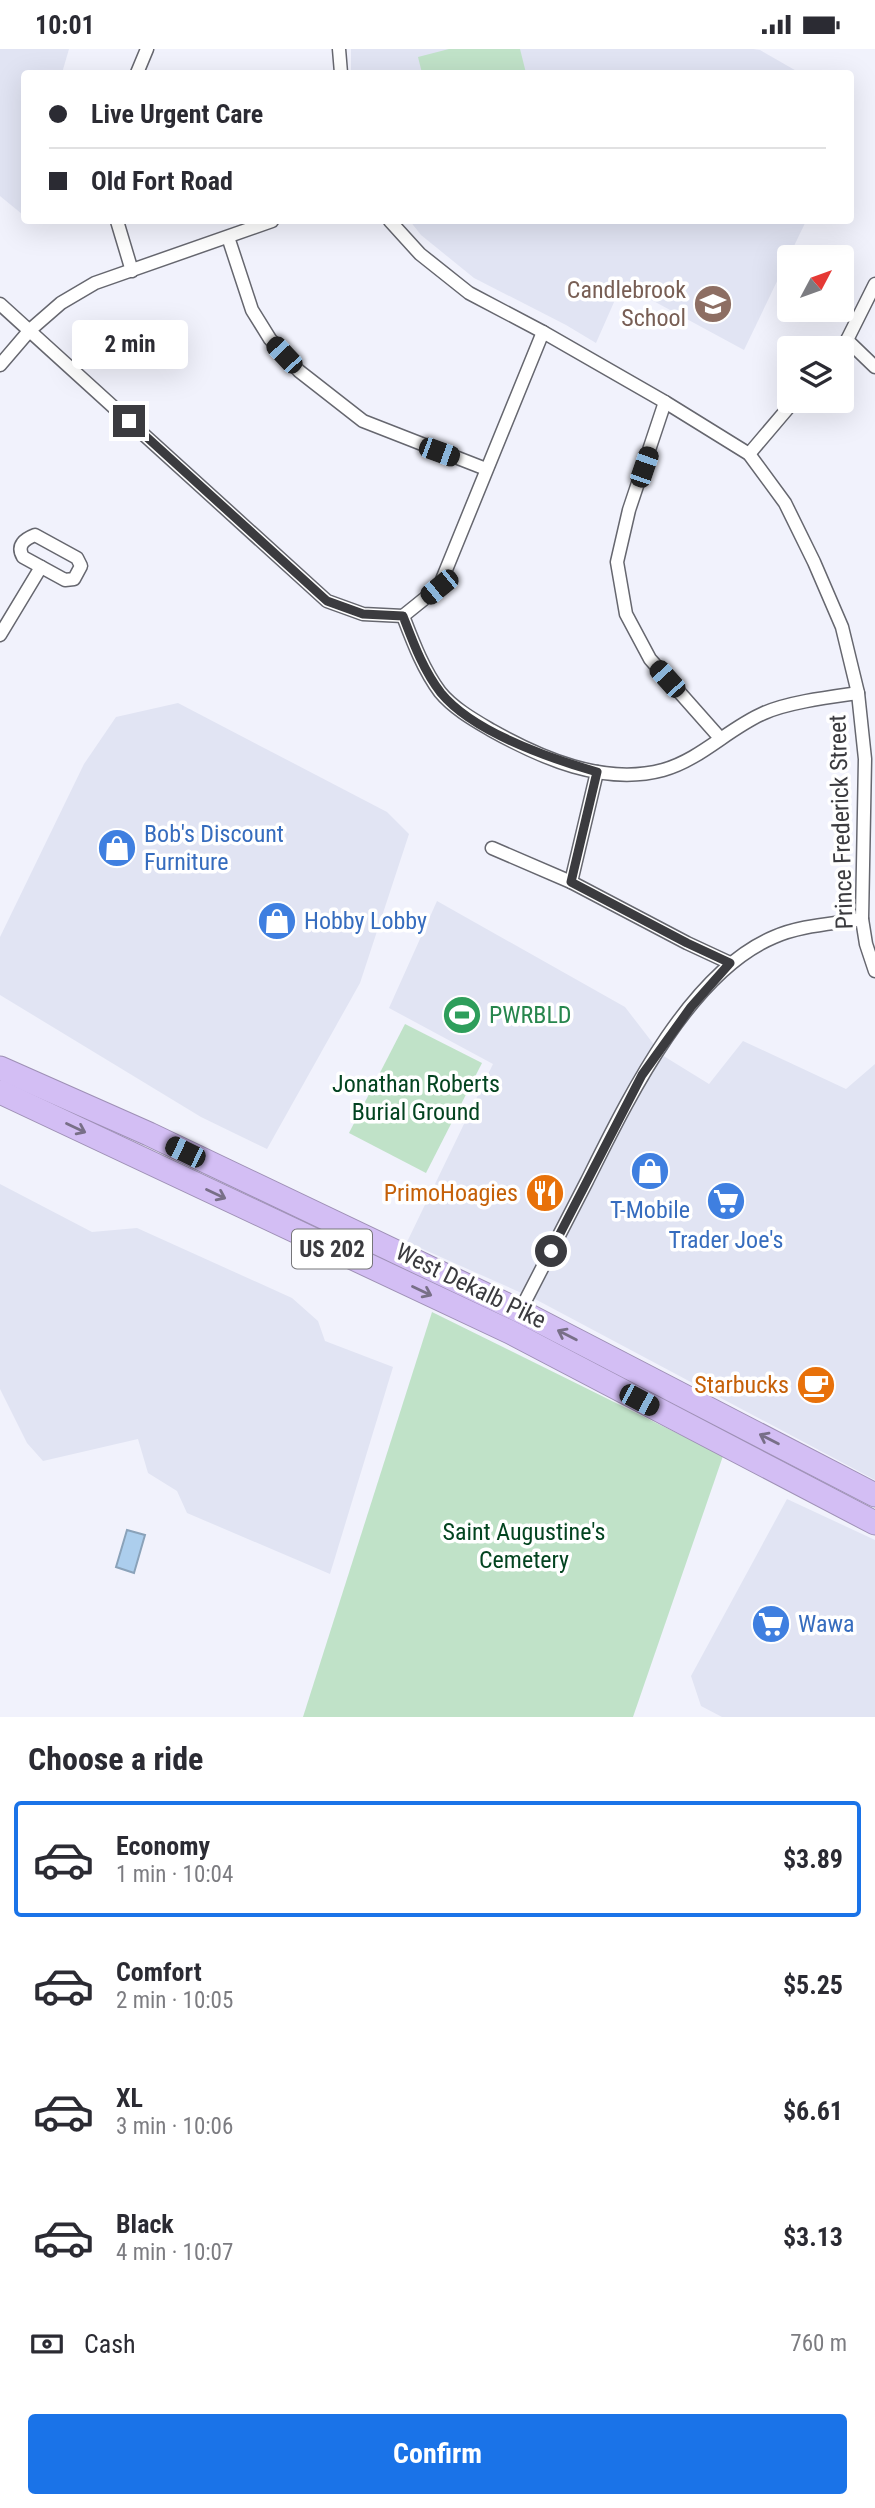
<!DOCTYPE html>
<html lang="en">
<head>
<meta charset="utf-8">
<style>
  body { margin:0; font-family:"Roboto Condensed",sans-serif; background:#f2f2f3; color:#2b2b33; height:100vh; display:flex; flex-direction:column; font-size:26px; white-space:nowrap }
  * { box-sizing:border-box; margin:0 }
  p { font-size:23px; color:#7c7c81 }
  .icon { flex:none; width:38px; height:38px; fill:none; stroke:currentColor; stroke-width:2; stroke-linecap:round; stroke-linejoin:round }
  .map { position:relative; height:1668px; overflow:hidden }
  .details { display:flex; flex-direction:column; background:#fff; flex:1 }
  .details>* { flex:none }
  .guide { position:absolute; left:21px; top:21px; width:833px; height:154px; border-radius:7px; box-shadow:0 7px 28px #0002; display:grid; align-content:center; height:154px; padding:0 28px; background:#fff }
  .needle { width:46px; rotate:49deg }
  .buttons { position:absolute; left:777px; top:196px; display:grid; gap:14px }
  .buttons a { display:grid; place-items:center; width:77px; height:77px; border-radius:7px; background:#fff; box-shadow:0 7px 28px #0002; font-size:35px }
  .end { position:absolute; width:32px; height:32px; margin:-16px; border:9px solid #3b3b3f; background:#fff; box-shadow:0 0 0 4px #fff }
  .from { border-radius:50% }
  .bubble { position:absolute; height:49px; border-radius:7px; background:#fff; box-shadow:0 7px 28px #0002; font-size:23px; font-weight:700; line-height:49px; text-align:center }
  .car { position:absolute; width:21px; height:42px; margin:-21px -10px; border-radius:9px; box-shadow:0 0 5px 2px #0007; background:linear-gradient(#222 24%,#8ab4d8 0 40%,#222 0 76%,#8ab4d8 0 86%,#222 0) }
  .guide b { display:flex; align-items:center; gap:24px; height:66px; font-size:26px }
  .guide b+b { border-top:2px solid #e1e1e2 }
  .guide i { width:18px; height:18px; background:#2b2b33 }
  ul { padding:0; list-style:none }
  li { display:flex; align-items:center; gap:21px; height:116px; margin:0 14px 10px; padding:0 14px; border:4px solid transparent; border-radius:7px }
  li div { flex:1 }
  li b { display:block; font-size:26px }
  li em { font-style:normal; font-weight:700 }
  li.selected { border-color:#1a73e8 }
  li>.icon { width:63px; height:63px; stroke-width:1.5 }
  h2 { padding:0 28px; font-size:32px; line-height:84px }
  .pay { display:flex; align-items:center; gap:18px; height:77px; padding:0 28px; font-size:26px }
  .pay p { margin-inline-start:auto }
  .button { display:flex; gap:14px; margin-top:auto; padding:14px 28px }
  .button a { flex:1; height:80px; border-radius:7px; background:#1a73e8; color:#fff; font-size:28px; font-weight:700; line-height:80px; text-align:center }
  .status { display:flex; justify-content:space-between; align-items:center; height:49px; padding:0 35px; background:#fff; direction:ltr }
  .status svg { height:19px; fill:currentColor }
  .map>svg:first-child { display:block }
  .built { fill:#e1e4f3 }
  .green { fill:#c0e2c8 }
  .water { fill:#acceed; stroke:#8aa2b9; stroke-width:2 }
  .lines { fill:none; stroke-linecap:round; stroke-linejoin:round }
  .street-casing { stroke:#66676f; stroke-width:15 }
  .highway-casing { stroke:#9e90b5; stroke-width:25 }
  .street { stroke:#fff; stroke-width:12 }
  .highway { stroke:#d3bef4; stroke-width:23 }
  .oneway { stroke:#786f87 }
  .route { stroke:#3b3b3f; stroke-width:9 }
  .labels { text-anchor:middle; stroke-width:7; stroke-linejoin:round; paint-order:stroke }
  .shield { fill:#fff; stroke:#767679; stroke-width:2 }
  .shield-label { font-size:23px; font-weight:bold; fill:#3b3b3f }
  .education-label { font-size:24px; fill:#785e54; stroke:#fff; text-anchor:end }
  .street-label { font-size:24px; fill:#3b3b3f; stroke:#fff }
  .shop-label { font-size:24px; fill:#366cbe; stroke:#fff; text-anchor:start }
  .leisure-label { font-size:24px; fill:#27864d; stroke:#fff; text-anchor:start }
  .park-label { font-size:24px; fill:#034420; stroke:#fff }
  .food-label { font-size:24px; fill:#c56008; stroke:#fff; text-anchor:end }
</style>
</head>
<body>
<div class="status"><b>10:01</b><svg viewBox="0 0 49 12"><path d="M0 12V9h3v3zM5 12V6h3v6zM10 12V3h3v9zM15 12V0h3v12zM26 1h20v11H26zM47 4h2v5h-2z"/></svg></div>
<div class="map">
<svg width="875" height="1668" viewBox="0 0 875 1668">
  <rect width="100%" height="100%" fill="#f1f2fc"/>
  <g class="built">
    <path d="M0,0H69L62,24H24V155L22,165L0,147Z"/>
    <path d="M351,0H753L760,1L800,24H351Z"/>
    <path d="M410,172H806L744,301L622,235L596,294L566,276L474,229L421,186Z"/>
    <path d="M178,654L387,763L409,785L360,934L267,1100L201,1068L0,946V888L84,715L116,668Z"/>
    <path d="M437,852L625,958L662,1006L709,1035L743,992L846,1040L875,1015V1431L535,1250L407,1193L493,1015L389,959Z"/>
    <path d="M0,1135L92,1183L137,1179L292,1249L318,1272L325,1292L393,1318L330,1525L187,1464L177,1442L148,1424L138,1390L43,1412L27,1394L0,1340Z"/>
    <path d="M787,1450L875,1491V1668H722L701,1657L691,1627Z"/>
  </g>
  <g class="green">
    <path d="M449,0H520L526,24H422L418,8Z"/>
    <path d="M405,975L482,1014L426,1124L349,1084Z"/>
    <path d="M432,1263L723,1407L633,1668H303Z"/>
  </g>
  <path class="water" d="M127,1481L145,1486L134,1524L116,1518Z"/>
  <g class="lines">
    <g class="street-casing">
      <g id="street">
        <path d="M339,0L341,24"/>
        <path d="M137,24L147,0"/>
        <path d="M117,172L132,222"/>
        <path d="M390,172L420,205L469,244L543,283L665,353L749,405L785,454L814,513L842,578L858,644L865,710L862,870L866,895L875,922"/>
        <path d="M228,188L252,261L270,290L299,322L363,372L486,420"/>
        <path d="M0,255L327,552L363,565L403,567L439,538L543,283"/>
        <path d="M847,291L875,318"/>
        <path d="M839,299L847,291L875,235"/>
        <path d="M0,316L30,281L61,254L95,234L272,172"/>
        <path d="M665,353L629,461L617,513L626,565L650,610L720,689"/>
        <path d="M749,405L794,352"/>
        <path d="M35,486L77,509L81,517L74,530L65,531L23,508C16,496 25,490 35,486Z"/>
        <path d="M403,567C413,593 423,620 440,643C453,659 474,671 491,681C541,709 604,737 663,721C700,711 729,679 764,664C789,653 830,648 858,644"/>
        <path d="M0,586L41,518"/>
        <path d="M597,723L571,833L687,894L730,914"/>
        <path d="M492,799L571,833"/>
        <path d="M519,1264C542,1220 564,1176 587,1132C627,1052 688,924 774,888C801,876 834,875 862,870"/>
      </g>
    </g>
    <g class="highway-casing">
      <g id="highway">
        <path d="M0,1019L149,1085L520,1262L875,1446"/>
        <path d="M0,1043L510,1283L875,1474"/>
      </g>
    </g>
    <use href="#street" class="street"/>
    <use href="#highway" class="highway"/>
  </g>
  <defs><path id="oneway-shaft" d="M-6 0H5M1.5-3L5.5 0L1.5 3" fill="none" stroke-width="1.6" stroke-linecap="round" stroke-linejoin="round" transform="scale(1.75)"/></defs>
  <g class="oneway">
    <use href="#oneway-shaft" transform="translate(76 1079) rotate(25)"/>
    <use href="#oneway-shaft" transform="translate(216 1145) rotate(25)"/>
    <use href="#oneway-shaft" transform="translate(422 1242) rotate(25)"/>
    <use href="#oneway-shaft" transform="translate(567 1286) rotate(-153)"/>
    <use href="#oneway-shaft" transform="translate(769 1390) rotate(-153)"/>
  </g>
  <g class="lines">
    <path class="route" d="M129,372L327,552L363,565L403,567C413,593 423,621 441,644C473,683 549,709 597,723L571,833L687,894L730,914L691,958L642,1026L551,1202"/>
  </g>
  <defs>
    <g id="school-disc" transform="scale(2.0125)"><circle r="9.5" fill="#8d6e63" stroke="#fff"/><path d="M0-5L7-2L0 1L-7-2ZM-4 1L0 2.5L4 1V4Q0 6-4 4Z" fill="#fff"/></g>
    <g id="shop-disc" transform="scale(2.0125)"><circle r="9.5" fill="#3f7fe0" stroke="#fff"/><path d="M-5-2.5h2.3a2.7 3.5 0 0 1 5.4 0H5L5.5 6h-11ZM-1.5-2.5h3a1.5 2.3 0 0 0-3 0Z" fill="#fff"/></g>
    <g id="stadium-disc" transform="scale(2.0125)"><circle r="9.5" fill="#2e9e5b" stroke="#fff"/><path d="M0-5a6.5 5 0 1 0 0 10a6.5 5 0 1 0 0-10ZM-3.5-1.8h7v3.6h-7Z" fill="#fff"/></g>
    <g id="restaurant-disc" transform="scale(2.0125)"><circle r="9.5" fill="#e8710a" stroke="#fff"/><path d="M-5-6h1v4h1v-4h1v4h1v-4h1v5L-1.5 .5V6h-2V.5L-5-1ZM5-6V6H3V1.5H1.5Q1.5-4 5-6Z" fill="#fff"/></g>
    <g id="supermarket-disc" transform="scale(2.0125)"><circle r="9.5" fill="#3f7fe0" stroke="#fff"/><path d="M-6-5.5h2.5l.6 2H6L4.5 2H-2.5L-4.4-4H-6ZM-1.5 3.2a1.3 1.3 0 1 0 .1 0ZM3 3.2a1.3 1.3 0 1 0 .1 0Z" fill="#fff"/></g>
    <g id="cafe-disc" transform="scale(2.0125)"><circle r="9.5" fill="#e8710a" stroke="#fff"/><path d="M-5.5-4.5H6V0H3Q3 3.5 0 3.5H-2.5Q-5.5 3.5-5.5 0ZM3-3.2v2h1.7v-2ZM-6 4.5H4V6H-6Z" fill="#fff"/></g>
  </defs>
  <g fill-rule="evenodd">
    <use href="#school-disc" x="713" y="255"/>
    <use href="#shop-disc" x="117" y="799"/>
    <use href="#shop-disc" x="277" y="872"/>
    <use href="#stadium-disc" x="462" y="966"/>
    <use href="#shop-disc" x="650" y="1122"/>
    <use href="#restaurant-disc" x="545" y="1144"/>
    <use href="#supermarket-disc" x="726" y="1152"/>
    <use href="#cafe-disc" x="816" y="1336"/>
    <use href="#supermarket-disc" x="771" y="1575"/>
  </g>
  <g class="labels">
    <rect class="shield" x="292" y="1180.5" width="80" height="39" rx="5"/>
    <g class="shield-label">
      <text x="332" y="1208">US 202</text>
    </g>
    <g class="education-label">
      <text x="686" y="249">Candlebrook<tspan x="686" dy="28">School</tspan></text>
    </g>
    <g class="street-label">
      <text transform="translate(841 773) rotate(-92)" y="8">Prince Frederick Street</text>
      <text transform="translate(471 1237) rotate(26)" y="8">West Dekalb Pike</text>
    </g>
    <g class="shop-label">
      <text x="144" y="793">Bob's Discount<tspan x="144" dy="28">Furniture</tspan></text>
      <text x="304" y="880">Hobby Lobby</text>
      <text x="650" y="1169" text-anchor="middle">T-Mobile</text>
      <text x="726" y="1199" text-anchor="middle">Trader Joe's</text>
      <text x="798" y="1583">Wawa</text>
    </g>
    <g class="leisure-label">
      <text x="489" y="974">PWRBLD</text>
    </g>
    <g class="park-label">
      <text x="416" y="1043">Jonathan Roberts<tspan x="416" dy="28">Burial Ground</tspan></text>
      <text x="524" y="1491">Saint Augustine's<tspan x="524" dy="28">Cemetery</tspan></text>
    </g>
    <g class="food-label">
      <text x="518" y="1152">PrimoHoagies</text>
      <text x="789" y="1344">Starbucks</text>
    </g>
  </g>
</svg>
<div class="buttons">
<a><svg class="needle" viewBox="-14 -14 28 28"><path d="M0-13l5 13h-10z" fill="#e53935"/><path d="M0 13l5-13h-10z" fill="#7c7c81"/></svg></a>
<a><svg class="icon" aria-label="layers" viewBox="0 0 24 24"><path d="M12 4l9 5-9 5-9-5zM3 14l9 5 9-5"/></svg></a>
</div>
<i class="end from" style="left:551px;top:1202px"></i>
<i class="end" style="left:129px;top:372px"></i>
<div class="bubble" style="left:72px;top:271px;width:116px">2 min</div>
<i class="car" style="left:284px;top:306px;rotate:317deg"></i>
<i class="car" style="left:439px;top:403px;rotate:110deg"></i>
<i class="car" style="left:644px;top:418px;rotate:19deg"></i>
<i class="car" style="left:439px;top:538px;rotate:231deg"></i>
<i class="car" style="left:667px;top:630px;rotate:318deg"></i>
<i class="car" style="left:185px;top:1103px;rotate:296deg"></i>
<i class="car" style="left:639px;top:1351px;rotate:118deg"></i>
<div class="guide">
<b><i class="from"></i>Live Urgent Care</b>
<b><i></i>Old Fort Road</b>
</div>
</div>
<section class="details">
<h2>Choose a ride</h2>
<ul>
<li class="selected"><svg class="icon" aria-label="car" viewBox="0 0 24 24"><path d="M5 17H2v-5l4-1 3-4h7l3 4 3 1v5h-3M9 17h6M6 11h13"/><circle cx="7" cy="17" r="2"/><circle cx="17" cy="17" r="2"/></svg><div><b>Economy</b><p>1 min · 10:04</p></div><em>$3.89</em></li>
<li><svg class="icon" aria-label="car" viewBox="0 0 24 24"><path d="M5 17H2v-5l4-1 3-4h7l3 4 3 1v5h-3M9 17h6M6 11h13"/><circle cx="7" cy="17" r="2"/><circle cx="17" cy="17" r="2"/></svg><div><b>Comfort</b><p>2 min · 10:05</p></div><em>$5.25</em></li>
<li><svg class="icon" aria-label="car" viewBox="0 0 24 24"><path d="M5 17H2v-5l4-1 3-4h7l3 4 3 1v5h-3M9 17h6M6 11h13"/><circle cx="7" cy="17" r="2"/><circle cx="17" cy="17" r="2"/></svg><div><b>XL</b><p>3 min · 10:06</p></div><em>$6.61</em></li>
<li><svg class="icon" aria-label="car" viewBox="0 0 24 24"><path d="M5 17H2v-5l4-1 3-4h7l3 4 3 1v5h-3M9 17h6M6 11h13"/><circle cx="7" cy="17" r="2"/><circle cx="17" cy="17" r="2"/></svg><div><b>Black</b><p>4 min · 10:07</p></div><em>$3.13</em></li>
</ul>
<div class="pay"><svg class="icon" aria-label="cash" viewBox="0 0 24 24"><path d="M3 7h18v10H3z"/><circle cx="12" cy="12" r="2"/></svg>Cash<p>760 m</p></div>
<div class="button"><a>Confirm</a></div>
</section>
</body>
</html>
